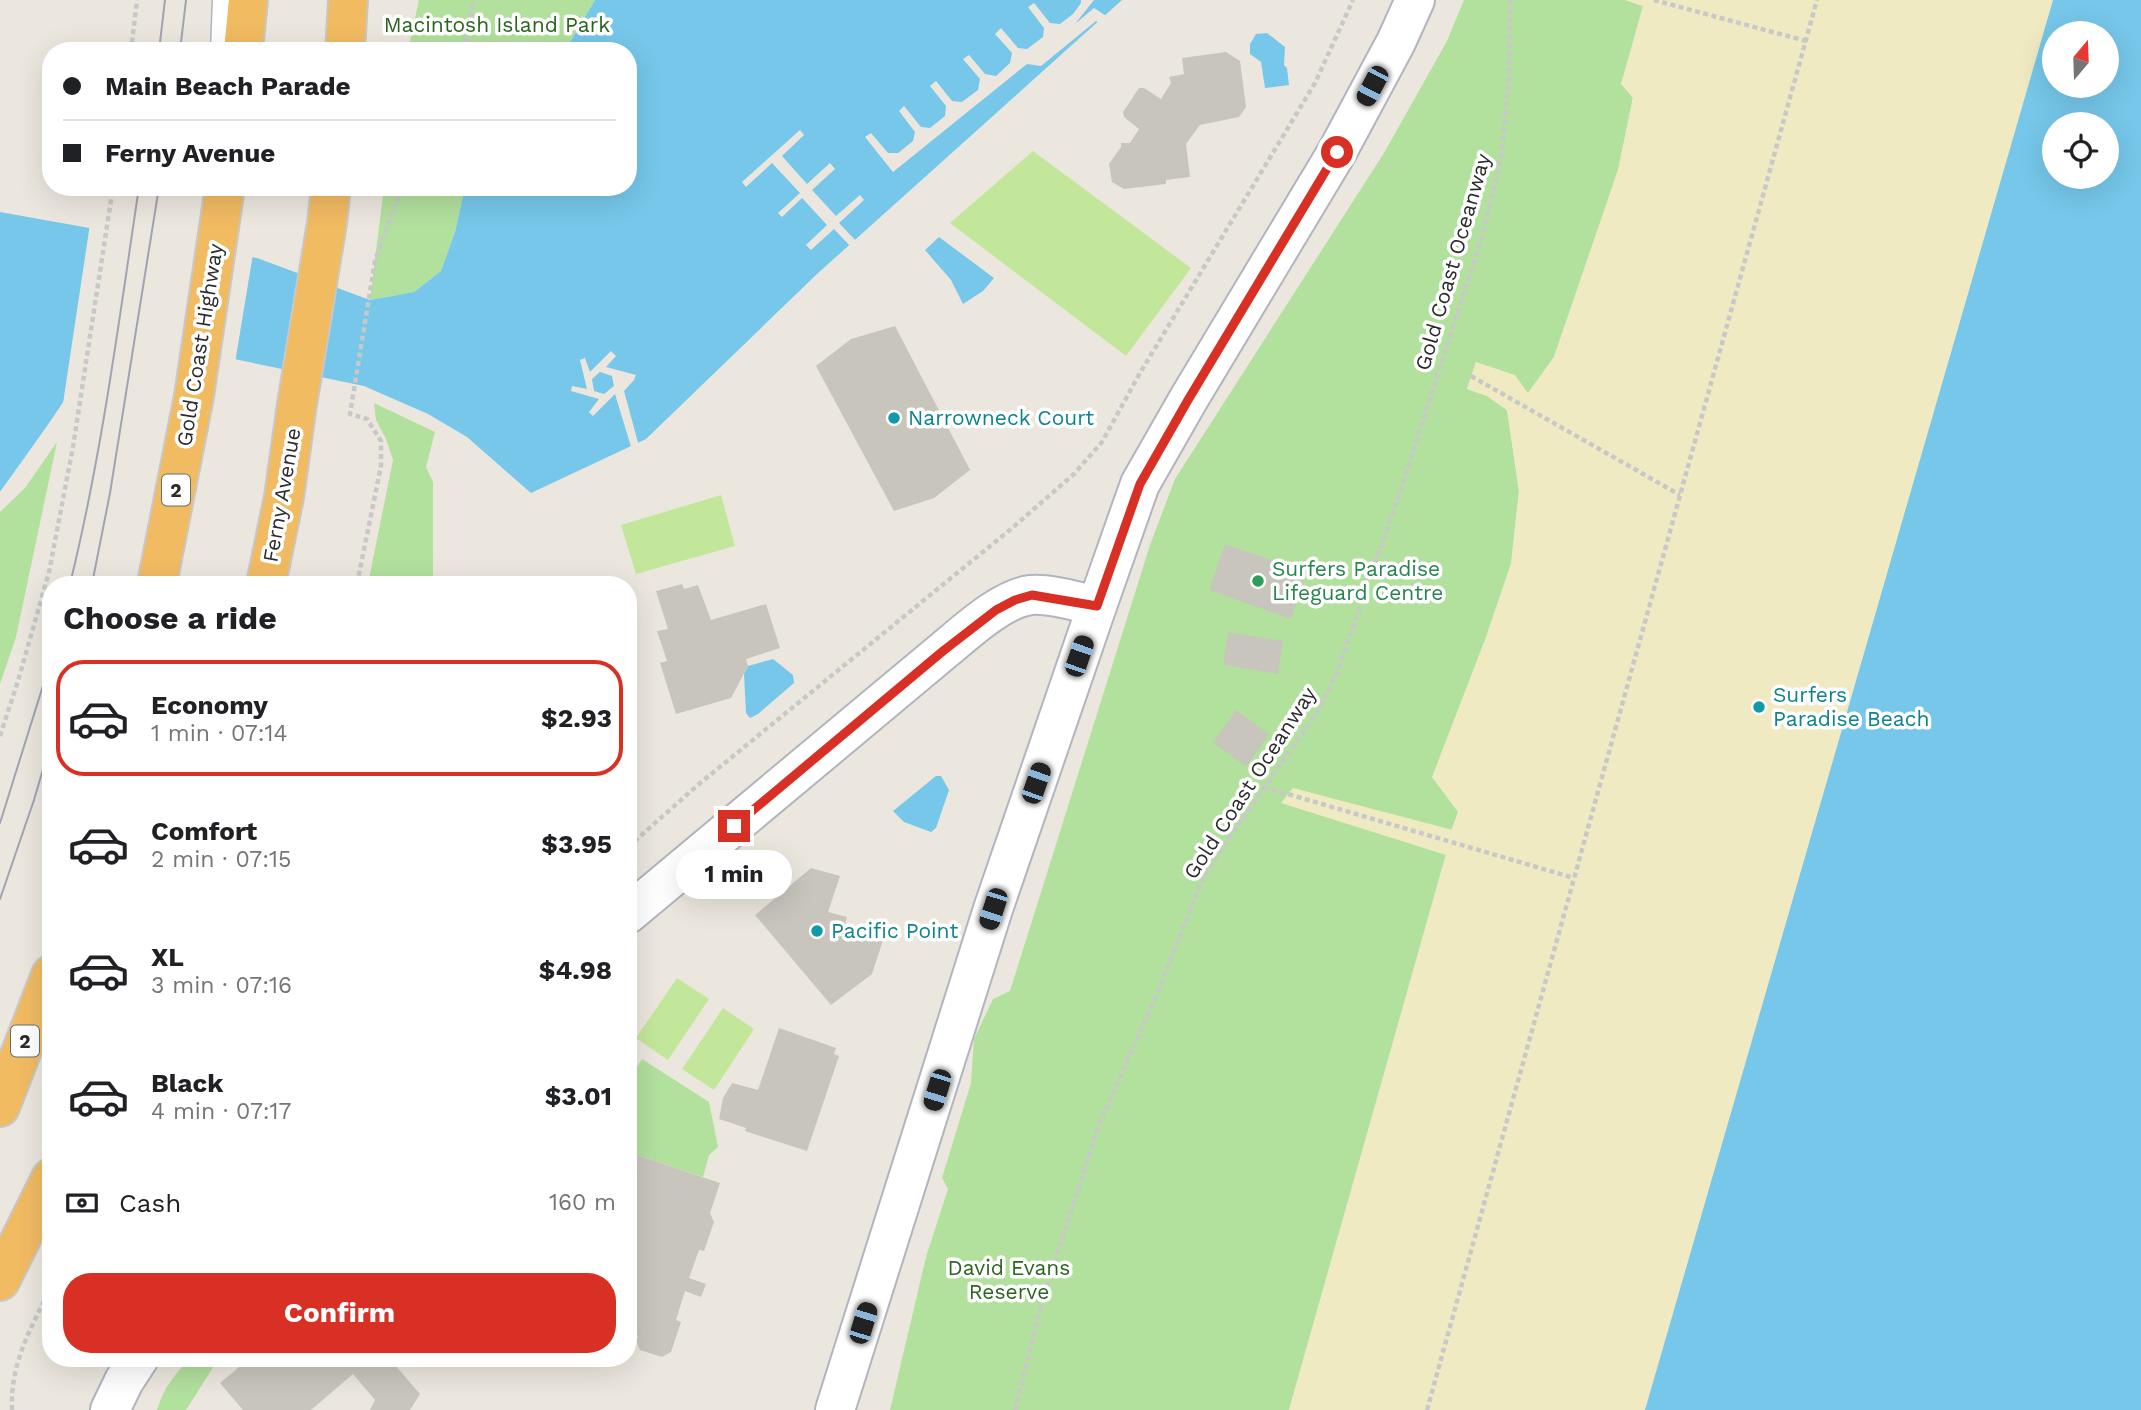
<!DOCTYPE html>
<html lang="en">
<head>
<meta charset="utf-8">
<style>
  body { margin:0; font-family:"Work Sans",sans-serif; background:#f6f6f6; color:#202124; height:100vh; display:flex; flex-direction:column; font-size:26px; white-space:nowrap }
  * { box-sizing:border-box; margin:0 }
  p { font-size:23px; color:#757577 }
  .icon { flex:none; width:38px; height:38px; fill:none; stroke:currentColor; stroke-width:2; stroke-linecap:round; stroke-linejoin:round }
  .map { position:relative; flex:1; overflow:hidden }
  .details { position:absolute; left:42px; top:576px; width:595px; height:791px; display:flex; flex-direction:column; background:#fff; border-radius:28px; box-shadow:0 7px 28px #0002 }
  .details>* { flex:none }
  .guide { position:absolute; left:42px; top:42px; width:595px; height:154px; border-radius:28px; box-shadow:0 7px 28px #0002; display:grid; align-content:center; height:154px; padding:0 21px; background:#fff }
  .needle { width:46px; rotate:19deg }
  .tools { position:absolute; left:2042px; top:21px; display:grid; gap:14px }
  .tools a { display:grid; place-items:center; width:77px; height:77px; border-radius:50%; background:#fff; box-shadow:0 7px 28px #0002; font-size:35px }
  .end { position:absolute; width:32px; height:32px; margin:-16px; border:9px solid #d93025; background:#fff; box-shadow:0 0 0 4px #fff }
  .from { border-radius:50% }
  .bubble { position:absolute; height:49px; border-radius:24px; background:#fff; box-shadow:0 7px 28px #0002; font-size:23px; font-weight:700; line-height:49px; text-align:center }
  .car { position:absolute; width:21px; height:42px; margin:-21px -10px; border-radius:9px; box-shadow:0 0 5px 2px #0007; background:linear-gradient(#222 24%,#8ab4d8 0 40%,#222 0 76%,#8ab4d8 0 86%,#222 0) }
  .guide b { display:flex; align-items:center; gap:24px; height:66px; font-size:26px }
  .guide b+b { border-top:2px solid #e0e0e0 }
  .guide i { width:18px; height:18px; background:#202124 }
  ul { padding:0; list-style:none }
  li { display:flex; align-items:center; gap:21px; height:116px; margin:0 14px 10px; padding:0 7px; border:4px solid transparent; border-radius:28px }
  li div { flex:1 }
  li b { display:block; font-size:26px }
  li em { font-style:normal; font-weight:700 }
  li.selected { border-color:#d93025 }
  li>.icon { width:63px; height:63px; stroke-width:1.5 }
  h2 { padding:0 21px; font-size:32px; line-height:84px }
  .pay { display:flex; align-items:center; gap:18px; height:77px; padding:0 21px; font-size:26px }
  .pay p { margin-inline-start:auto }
  .cta { display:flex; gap:14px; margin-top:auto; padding:14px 21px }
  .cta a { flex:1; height:80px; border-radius:28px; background:#d93025; color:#fff; font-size:28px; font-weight:700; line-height:80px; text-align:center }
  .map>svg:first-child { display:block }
  .green { fill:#b2e09d }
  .sand { fill:#f0eac3; fill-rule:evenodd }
  .pitch { fill:#c3e79a }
  .water { fill:#76c7ea; fill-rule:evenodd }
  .pier { fill:#ece7de; fill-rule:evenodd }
  .building { fill:#c8c5bd }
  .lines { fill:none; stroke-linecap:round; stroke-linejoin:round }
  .service-casing { stroke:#b2b4be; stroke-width:19 }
  .tertiary-casing { stroke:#b2b4be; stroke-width:42 }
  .trunk-casing { stroke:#c8c8c8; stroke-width:42 }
  .path { stroke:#c8c8c8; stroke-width:4.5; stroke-dasharray:5 3.5; stroke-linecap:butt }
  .service { stroke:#fff; stroke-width:16 }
  .tertiary { stroke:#fff; stroke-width:38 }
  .trunk { stroke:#f1bb62; stroke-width:38 }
  .tram { stroke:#a1a3b5; stroke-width:2 }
  .route { stroke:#d93025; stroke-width:9 }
  .culture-dot { fill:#0f9aa8; stroke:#fff; stroke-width:2.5 }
  .leisure-dot { fill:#2e9e5b; stroke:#fff; stroke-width:2.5 }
  .labels { text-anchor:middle; stroke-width:7; stroke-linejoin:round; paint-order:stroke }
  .shield { fill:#fff; stroke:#6b6b6b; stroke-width:2 }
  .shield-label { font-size:19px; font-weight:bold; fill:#2b2b2b }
  .park-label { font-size:21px; fill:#2a661e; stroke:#fff }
  .street-label { font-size:21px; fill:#2b2b2b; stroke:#fff }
  .culture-label { font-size:21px; fill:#0d838f; stroke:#fff; text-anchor:start }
  .leisure-label { font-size:21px; fill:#27864d; stroke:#fff; text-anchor:start }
</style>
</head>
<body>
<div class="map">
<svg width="2141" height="1410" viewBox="0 0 2141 1410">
  <rect width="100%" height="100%" fill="#ece7de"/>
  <g class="green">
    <path d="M419,0H595L565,51H408Z"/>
    <path d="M1464,0H1625L1643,6L1622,84L1633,97L1618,170L1554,357L1528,393L1476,362L1467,389L1487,396L1507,410L1519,491L1511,564L1486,637L1458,812L1451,831L1294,789L1282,803L1446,854L1289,1410H890L926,1257L948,1189L942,1178L971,1083L974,1039L993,999L1010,991L1150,545L1175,479L1384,153L1447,41Z"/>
    <path d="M384,187H465L455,232L441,271L414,292L370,300Z"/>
    <path d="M374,403L435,432L426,467L433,482V584H368L393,460L386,439L376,420Z"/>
    <path d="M57,442L16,637L0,684V512L25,488Z"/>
    <path d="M642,1059L709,1102L718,1147L709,1155L703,1177L628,1152V1081Z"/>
    <path d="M191,1358H219L186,1410H157C164,1388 174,1374 191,1358Z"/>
  </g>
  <path class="sand" d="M1625,0H2141V481L1820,1410H1289L1446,855L1281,803L1293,788L1453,830L1458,812L1432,777L1486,637L1511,564L1519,491L1507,410L1487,396L1467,389L1476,362L1515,375L1528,393L1554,357L1618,170L1633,98L1621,84L1643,6ZM2054,33H2107V86H2054ZM2054,124H2107V177H2054Z"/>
  <g class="pitch">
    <path d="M1033,151L1191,268L1126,356L950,223Z"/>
    <path d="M721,495L735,546L636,574L621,525Z"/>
    <path d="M677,978L709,999L668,1060L636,1038Z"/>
    <path d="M723,1008L754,1029L714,1090L682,1069Z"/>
  </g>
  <g class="water">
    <path d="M595,0H1122L817,274L646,439L531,493L467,437L428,414L364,386L109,333L36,443L0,492V212L257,258L370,300L414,292L441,271L455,232L465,187H628V51H565Z"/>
    <path d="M2053,0H2141V1410H1645ZM2054,33H2107V86H2054ZM2107,124V177H2054V124Z"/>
    <path d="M1267,33L1285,47L1284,65L1287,68L1289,85L1265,88L1261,62L1250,54V44L1256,34Z"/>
    <path d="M939,237L994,278L983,291L963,304L951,280L925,250Z"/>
    <path d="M773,659L793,675L794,683L758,714L750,718L746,713L744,674L748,666Z"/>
    <path d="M936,776H941L949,790L936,828L931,832L904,822L893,811Z"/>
  </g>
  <g class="pier">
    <path d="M1081,0H1094L1075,24L1094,8L1108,17L1101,24L1096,21L1041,66L1027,64L893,172L865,137L871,133L888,153H898L913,141L915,132L899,111L904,106L921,127L930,128L945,116L946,106L930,86L936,81L952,101L962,102L978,90L980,79L963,59L969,55L985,74L996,76L1010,63L1012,53L995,34L1001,28L1018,48L1027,49L1043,37L1044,28L1028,7L1034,3L1050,23L1060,24L1073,14L1081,3Z"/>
    <path d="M800,130L804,135L782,156L807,184L830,163L835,169L812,190L836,216L860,195L864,200L839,223L858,243L852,248L834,229L811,250L806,245L827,225L802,198L782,217L778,213L800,193L772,163L746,187L742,182Z"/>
    <path d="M90,224L253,254L235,363L110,337L62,410Z"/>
    <path d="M611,351L616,356L606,367L636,375L634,380L624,391L639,446L632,450L615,394L593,416L589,412L599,399L571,391L572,386L587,389L580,360L585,358L590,372ZM600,372L612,376L614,386L604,394L594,391L592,379Z"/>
    <path d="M62,405L61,412L39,445L8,488L0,495V492Z"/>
  </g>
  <g class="building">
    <path d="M1226,52L1240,61L1246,107L1239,117L1200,125L1186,144L1190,177L1166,180V184L1124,189L1112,182L1109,164L1121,147V143H1130L1139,129L1124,117L1123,112L1139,88H1144L1161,99L1171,83L1169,77L1184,74L1182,58Z"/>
    <path d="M895,326L970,470L934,498L894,511L816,366L851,339Z"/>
    <path d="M1225,544L1306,572L1291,619L1209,590Z"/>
    <path d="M682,584L684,589L698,585L711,620L766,604L780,648L746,659L748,666L731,698L676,714L660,663L667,661L657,631L668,629L656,591Z"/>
    <path d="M1228,632L1283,641L1278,674L1223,665Z"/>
    <path d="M1236,710L1269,734L1246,767L1213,742Z"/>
    <path d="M811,868L840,876L828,912L847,917L845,925L884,937L872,974L831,1005L755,915Z"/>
    <path d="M779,1028L836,1048L834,1054L839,1056L807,1151L745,1131L746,1128L719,1119L723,1098L732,1083L758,1090Z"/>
    <path d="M628,1152L720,1183L710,1213L714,1222L704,1251L699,1250L689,1278L706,1284L701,1297L685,1291L676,1320L681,1322L671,1352L662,1357L640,1350L636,1341L638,1336L628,1333Z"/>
    <path d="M250,1358H389L420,1394L410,1410H370L375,1400L353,1374L311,1410H243L220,1383Z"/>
  </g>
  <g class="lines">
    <g class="service-casing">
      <path id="service" d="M219,51L221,0"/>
    </g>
    <g class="tertiary-casing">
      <g id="tertiary">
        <path d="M628,914L943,651C965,633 1002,598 1031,595C1050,593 1078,602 1097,606"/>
        <path d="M110,1410L124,1381L139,1358"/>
        <path d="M835,1410L993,909L1097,606L1140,484L1188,400L1337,152L1396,42L1415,0"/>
      </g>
    </g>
    <g class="trunk-casing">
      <g id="trunk">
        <path d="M243,51L248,0"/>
        <path d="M345,51L348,0"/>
        <path d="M157,584L194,396L225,187"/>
        <path d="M266,584L284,497L297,404L327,223L331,187"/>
        <path d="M0,1107L51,975"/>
        <path d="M0,1281L51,1178"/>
      </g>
    </g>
    <g class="path">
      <path d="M1654,0L1806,41"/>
      <path d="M131,51L137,0"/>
      <path d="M465,51L473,0"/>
      <path d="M1471,376L1680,495"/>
      <path d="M357,584L381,466V441L367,419L350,414L375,261L402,187"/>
      <path d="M0,736L18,681L49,572L73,447L113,187"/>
      <path d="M1264,787L1574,878"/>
      <path d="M628,847L699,784L1011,529L1074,474L1102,442L1140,373L1315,83L1353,0"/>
      <path d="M12,1410C10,1363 31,1328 51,1287"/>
      <path d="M1015,1410L1043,1298L1100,1122L1158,992L1200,885L1214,860L1316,714L1327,693L1337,673L1402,486L1480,243L1501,160L1509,77L1510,0"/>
      <path d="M1427,1410L1817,0"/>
    </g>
    <use href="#service" class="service"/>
    <use href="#tertiary" class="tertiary"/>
    <use href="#trunk" class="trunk"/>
    <g class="tram">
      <path d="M159,51L165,0"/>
      <path d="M180,51L186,0"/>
      <path d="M70,584C102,454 119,320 139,187"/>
      <path d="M92,584L110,493L159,187"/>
      <path d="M0,823L51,660"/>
      <path d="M0,899L34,800L51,742"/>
    </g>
  </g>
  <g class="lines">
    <path class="route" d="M734,826L943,651L996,610L1015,600L1032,595L1097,606L1140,484L1188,400L1337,152"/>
  </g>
  <g class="culture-dot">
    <circle cx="894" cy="418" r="7"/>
    <circle cx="1759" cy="707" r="7"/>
    <circle cx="817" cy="931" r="7"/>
  </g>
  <circle class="leisure-dot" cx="1258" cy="581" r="7"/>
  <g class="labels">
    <g class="shield">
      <rect x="162" y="474.5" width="28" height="31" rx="5"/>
      <rect x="11" y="1025.5" width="28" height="31" rx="5"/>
    </g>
    <g class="shield-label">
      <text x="176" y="497">2</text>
      <text x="25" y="1048">2</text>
    </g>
    <g class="park-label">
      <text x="497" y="32">Macintosh Island Park</text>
      <text x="1009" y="1275">David Evans<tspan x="1009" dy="24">Reserve</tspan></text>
    </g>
    <g class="street-label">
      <text transform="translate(1453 262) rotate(-74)" y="7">Gold Coast Oceanway</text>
      <text transform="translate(200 345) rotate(-81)" y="7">Gold Coast Highway</text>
      <text transform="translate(282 495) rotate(-80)" y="7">Ferny Avenue</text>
      <text transform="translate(1250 783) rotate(-57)" y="7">Gold Coast Oceanway</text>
    </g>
    <g class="culture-label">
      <text x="908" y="425">Narrowneck Court</text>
      <text x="1773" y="702">Surfers<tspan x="1773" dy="24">Paradise Beach</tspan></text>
      <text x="831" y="938">Pacific Point</text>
    </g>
    <g class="leisure-label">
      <text x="1272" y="576">Surfers Paradise<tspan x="1272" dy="24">Lifeguard Centre</tspan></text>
    </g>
  </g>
</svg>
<div class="tools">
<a><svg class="needle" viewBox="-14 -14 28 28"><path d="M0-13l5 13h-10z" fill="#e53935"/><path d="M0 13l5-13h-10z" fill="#757577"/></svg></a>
<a><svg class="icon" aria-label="locate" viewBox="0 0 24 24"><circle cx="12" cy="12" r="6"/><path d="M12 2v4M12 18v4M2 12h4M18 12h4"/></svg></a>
</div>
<i class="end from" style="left:1337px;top:152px"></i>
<i class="end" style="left:734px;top:826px"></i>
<div class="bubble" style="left:676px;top:850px;width:116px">1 min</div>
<i class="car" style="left:1372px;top:86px;rotate:208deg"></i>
<i class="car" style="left:1079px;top:656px;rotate:19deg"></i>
<i class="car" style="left:1036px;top:783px;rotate:19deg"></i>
<i class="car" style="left:993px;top:909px;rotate:198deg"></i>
<i class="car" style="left:937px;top:1090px;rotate:197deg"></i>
<i class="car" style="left:863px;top:1323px;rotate:17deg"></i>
<div class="guide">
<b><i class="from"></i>Main Beach Parade</b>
<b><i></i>Ferny Avenue</b>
</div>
<section class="details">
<h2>Choose a ride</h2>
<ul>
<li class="selected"><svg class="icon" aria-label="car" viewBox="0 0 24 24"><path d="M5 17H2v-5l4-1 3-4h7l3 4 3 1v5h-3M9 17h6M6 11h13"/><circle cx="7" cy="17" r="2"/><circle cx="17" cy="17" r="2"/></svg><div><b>Economy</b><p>1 min · 07:14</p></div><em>$2.93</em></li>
<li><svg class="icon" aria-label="car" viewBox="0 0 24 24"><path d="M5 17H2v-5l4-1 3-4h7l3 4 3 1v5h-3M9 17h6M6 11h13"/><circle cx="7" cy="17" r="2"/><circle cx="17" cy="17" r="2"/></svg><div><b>Comfort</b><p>2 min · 07:15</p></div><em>$3.95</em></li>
<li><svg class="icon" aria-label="car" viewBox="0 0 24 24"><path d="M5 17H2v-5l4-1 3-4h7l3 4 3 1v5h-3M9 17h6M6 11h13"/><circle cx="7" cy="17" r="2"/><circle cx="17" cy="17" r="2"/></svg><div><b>XL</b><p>3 min · 07:16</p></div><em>$4.98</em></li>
<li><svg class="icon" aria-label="car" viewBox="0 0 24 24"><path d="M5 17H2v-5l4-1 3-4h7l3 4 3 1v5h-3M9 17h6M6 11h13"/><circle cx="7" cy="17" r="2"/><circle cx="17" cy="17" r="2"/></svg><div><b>Black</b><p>4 min · 07:17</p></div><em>$3.01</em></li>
</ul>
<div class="pay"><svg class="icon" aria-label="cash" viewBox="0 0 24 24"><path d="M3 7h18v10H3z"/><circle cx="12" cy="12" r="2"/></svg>Cash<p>160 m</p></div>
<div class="cta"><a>Confirm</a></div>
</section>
</div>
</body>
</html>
